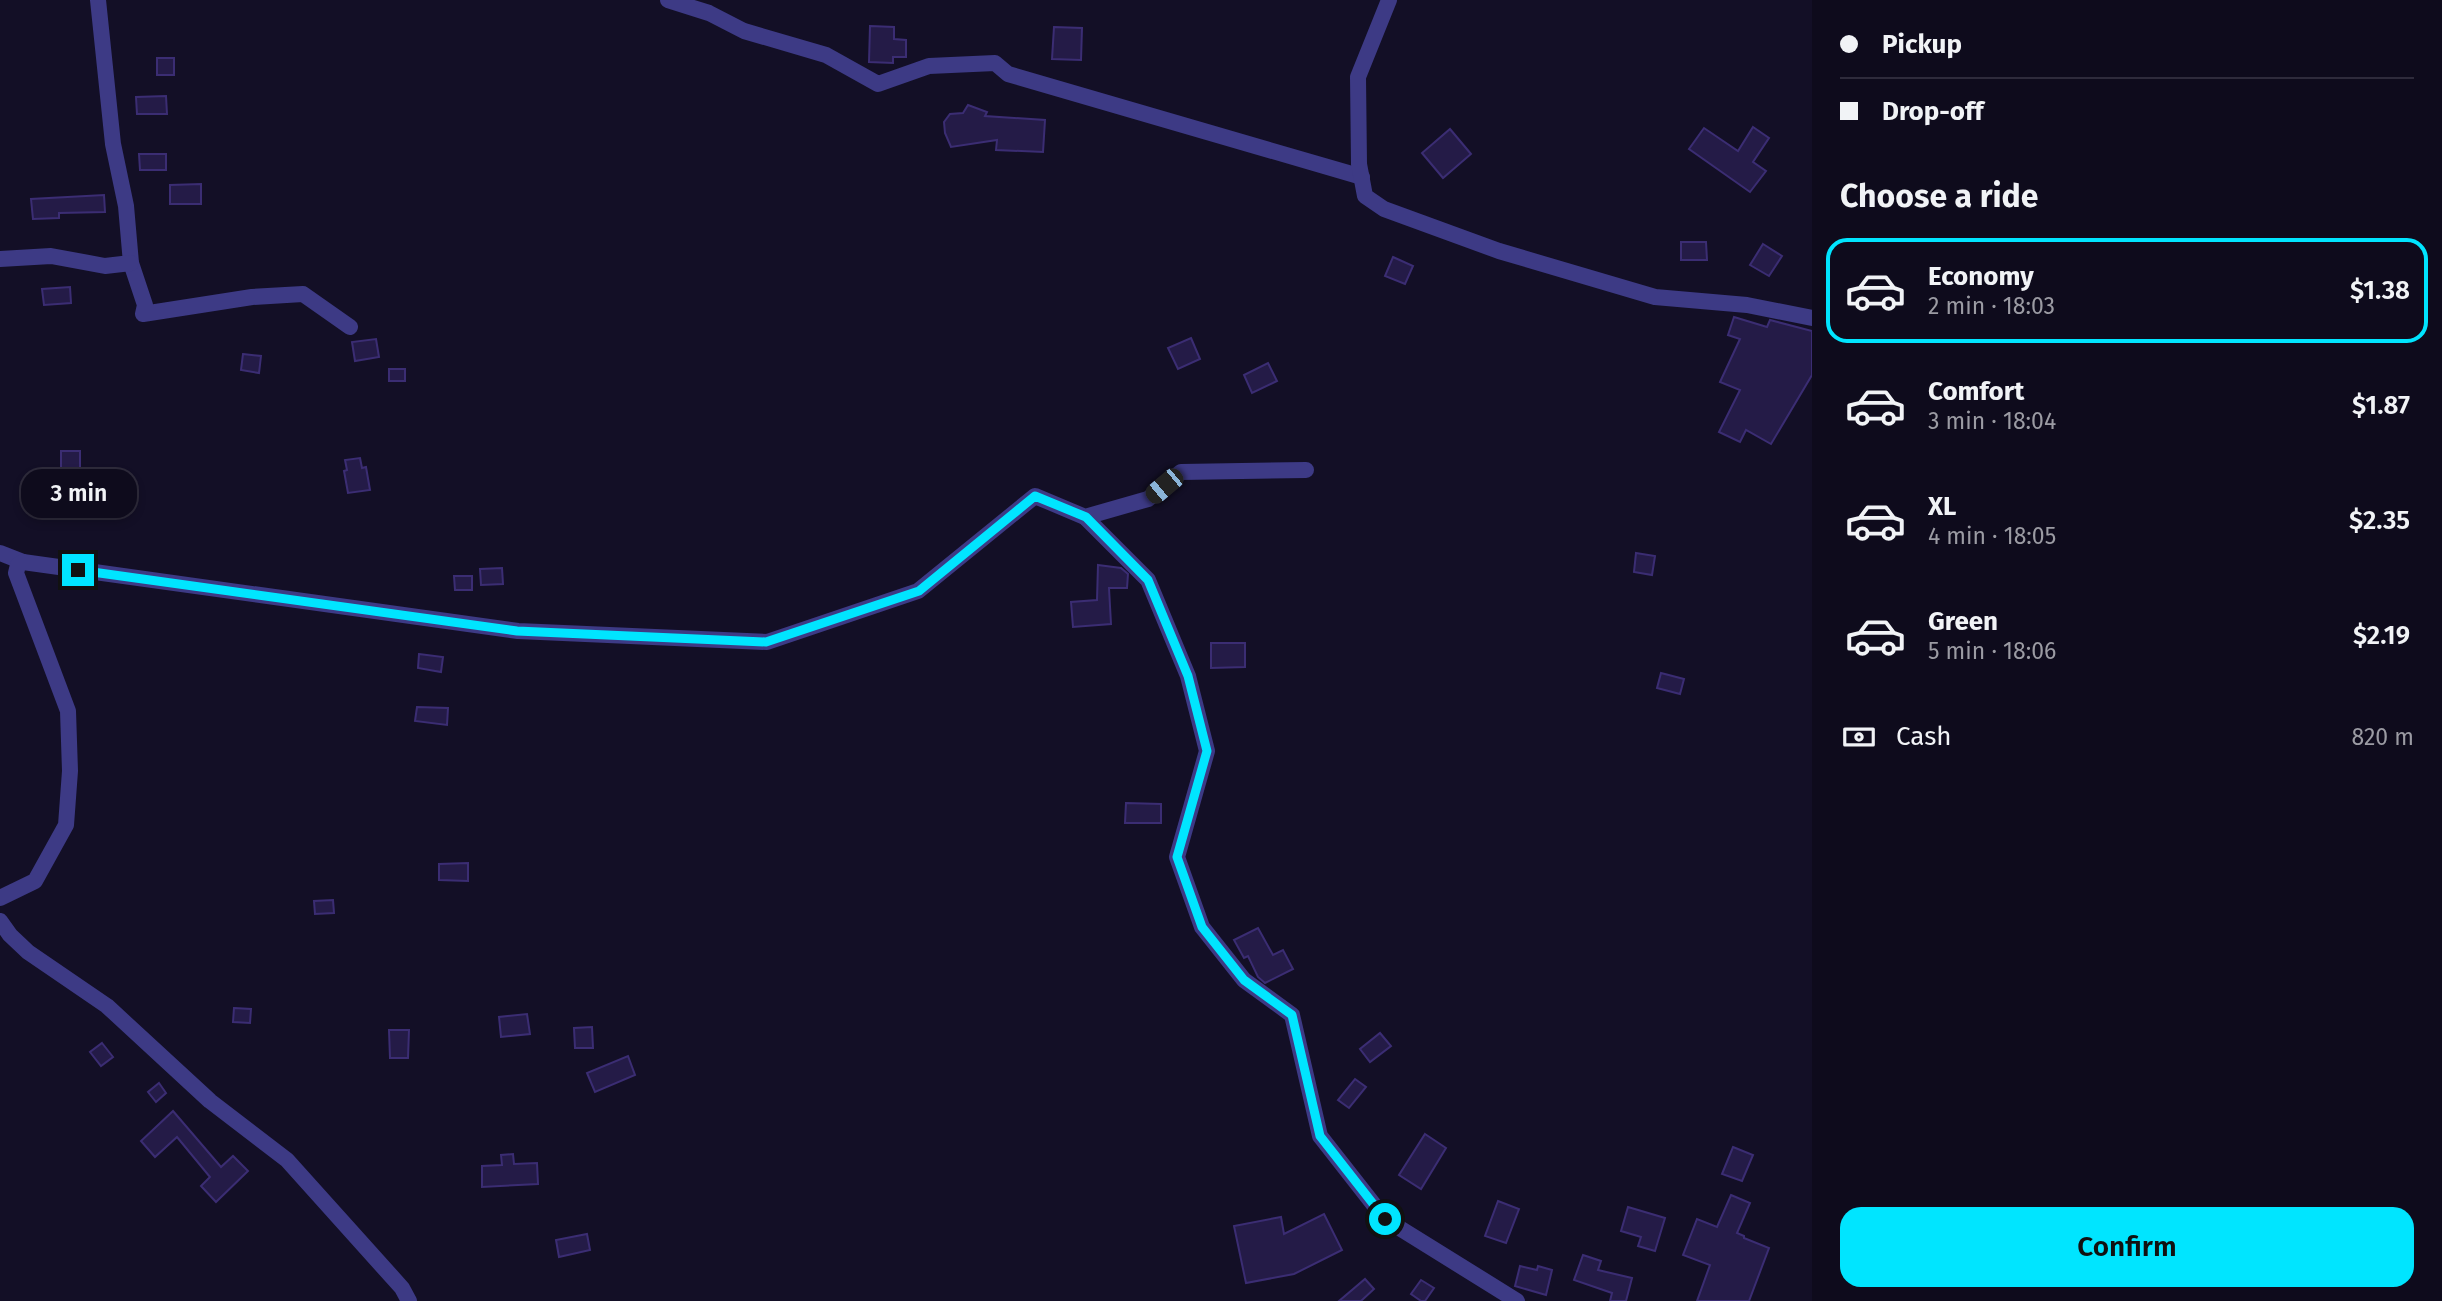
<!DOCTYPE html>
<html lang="en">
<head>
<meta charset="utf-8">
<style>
  body { margin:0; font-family:"Fira Sans",sans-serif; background:#1c1929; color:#f1f3f6; height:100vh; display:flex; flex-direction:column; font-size:26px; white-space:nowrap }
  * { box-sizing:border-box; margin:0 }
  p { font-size:23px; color:#9b9ba3 }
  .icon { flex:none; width:38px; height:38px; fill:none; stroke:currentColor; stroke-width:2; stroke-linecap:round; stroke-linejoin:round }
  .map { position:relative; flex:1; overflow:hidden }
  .drawer { display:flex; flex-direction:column; background:#0e0b1c; width:630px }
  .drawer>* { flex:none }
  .guide { display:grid; align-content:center; height:154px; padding:0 28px; background:#0e0b1c }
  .end { position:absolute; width:32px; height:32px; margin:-16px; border:9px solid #00e5ff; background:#111; box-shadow:0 0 0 4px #111 }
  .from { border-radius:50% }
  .bubble { position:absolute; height:49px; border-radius:21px; background:#0e0b1c; box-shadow:0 4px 10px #0003,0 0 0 2px #2e2b3b; font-size:23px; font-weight:600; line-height:49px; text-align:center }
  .car { position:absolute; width:21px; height:42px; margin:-21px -10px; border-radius:9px; box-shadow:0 0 5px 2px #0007; background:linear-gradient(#222 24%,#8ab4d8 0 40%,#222 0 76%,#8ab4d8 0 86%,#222 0) }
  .guide b { display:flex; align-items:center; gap:24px; height:66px; font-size:26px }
  .guide b+b { border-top:2px solid #2e2b3b }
  .guide i { width:18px; height:18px; background:#f1f3f6 }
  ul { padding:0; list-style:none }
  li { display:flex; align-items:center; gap:21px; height:105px; margin:0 14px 10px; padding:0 14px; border:4px solid transparent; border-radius:21px }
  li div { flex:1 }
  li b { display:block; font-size:26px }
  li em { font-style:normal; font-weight:600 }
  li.active { border-color:#00e5ff }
  li>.icon { width:63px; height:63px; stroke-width:1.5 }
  h2 { padding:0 28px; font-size:32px; line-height:84px }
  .pay { display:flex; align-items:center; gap:18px; height:77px; padding:0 28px; font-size:26px }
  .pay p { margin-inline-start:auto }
  .action { display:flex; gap:14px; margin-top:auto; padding:14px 28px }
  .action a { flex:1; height:80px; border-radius:21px; background:#00e5ff; color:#111; font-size:28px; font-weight:600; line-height:80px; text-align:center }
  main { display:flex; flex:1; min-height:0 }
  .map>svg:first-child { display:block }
  .building { fill:#241b47; stroke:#3b2d73; stroke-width:2 }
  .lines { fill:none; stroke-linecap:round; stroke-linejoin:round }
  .minor { stroke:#3d3a85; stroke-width:16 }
  .route { stroke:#00e5ff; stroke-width:9 }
</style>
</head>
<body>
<main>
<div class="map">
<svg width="1812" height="1301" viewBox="0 0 1812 1301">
  <rect width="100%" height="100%" fill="#130f26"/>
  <g class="building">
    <path d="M870,26L894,27V39L906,40V57H893V63L869,62Z"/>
    <path d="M1054,27L1082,28L1081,60L1052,59Z"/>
    <rect x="157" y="58" width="17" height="17"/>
    <path d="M166,96L167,114H137L136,97Z"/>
    <path d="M968,105L987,112L985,116L1045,120L1043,152L996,150L997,140L951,147L945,133L944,122L950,114L963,113Z"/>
    <path d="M1753,127L1769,138L1753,162L1766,171L1750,192L1689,149L1704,128L1738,151Z"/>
    <path d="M1450,129L1471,154L1443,178L1422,153Z"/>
    <path d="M139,154H166V170H140Z"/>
    <path d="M201,184V204H170V185Z"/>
    <path d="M104,195L105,212L59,213V218L33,219L31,199Z"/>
    <path d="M1681,242H1706L1707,260H1681Z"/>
    <path d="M1763,244L1782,256L1769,276L1750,265Z"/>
    <path d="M1393,257L1413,266L1405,284L1385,276Z"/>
    <path d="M70,287L71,303L44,305L42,289Z"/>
    <path d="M1734,317L1767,327L1770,320L1812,331V375L1771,444L1746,430L1740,442L1719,432L1740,390L1720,382L1740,339L1728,335Z"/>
    <path d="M1191,338L1200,359L1178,369L1168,348Z"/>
    <path d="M376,339L379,357L355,361L352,342Z"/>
    <path d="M243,354L261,356L259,373L241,370Z"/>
    <path d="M1268,363L1277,381L1252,393L1244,375Z"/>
    <rect x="389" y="369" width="16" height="12"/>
    <rect x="61" y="451" width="19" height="26"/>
    <path d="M360,458L362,468L366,467L370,490L348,493L344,471L347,470L345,460Z"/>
    <path d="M1636,553L1655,556L1652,575L1634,572Z"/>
    <path d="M1098,565L1121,568L1128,574L1127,588H1109L1111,624L1073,627L1071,602L1097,600Z"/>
    <path d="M502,568L503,584L481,585L480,569Z"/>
    <path d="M454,576H472V590H455Z"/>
    <path d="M1211,643H1245V667L1211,668Z"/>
    <path d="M419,654L443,657L441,672L418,668Z"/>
    <path d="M1661,673L1684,679L1680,694L1657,688Z"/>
    <path d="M417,707L448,708L447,725L415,721Z"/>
    <path d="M1126,803L1161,804V823H1125Z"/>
    <path d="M468,863V881L439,880V864Z"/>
    <path d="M333,900L334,913L315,914L314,901Z"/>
    <path d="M1258,928L1273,955L1283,950L1293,969L1265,983L1258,977L1248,956L1244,958L1234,940Z"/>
    <path d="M234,1008L251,1009L250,1023L233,1022Z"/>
    <path d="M527,1014L530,1034L501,1037L499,1017Z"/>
    <path d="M592,1027L593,1048H575L574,1028Z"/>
    <path d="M389,1030H409L408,1058H390Z"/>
    <path d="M1380,1033L1391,1046L1370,1062L1360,1049Z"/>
    <path d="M102,1043L113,1057L101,1066L90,1052Z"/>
    <path d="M628,1056L635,1075L595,1092L587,1073Z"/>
    <path d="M1355,1079L1366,1087L1349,1108L1338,1100Z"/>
    <path d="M159,1083L166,1093L156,1102L148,1092Z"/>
    <path d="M173,1111L221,1167L233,1156L248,1171L216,1202L201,1186L210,1177L177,1137L155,1157L141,1141Z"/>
    <path d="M1425,1134L1446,1148L1421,1189L1399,1175Z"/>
    <path d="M1733,1147L1753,1155L1742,1181L1722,1174Z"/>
    <path d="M513,1154L514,1164L537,1163L538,1184L482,1187V1166L502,1165L501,1155Z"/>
    <path d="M1731,1195L1750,1203L1737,1233L1744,1236V1238L1769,1248L1749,1301H1697L1710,1265L1683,1255L1697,1219L1717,1227Z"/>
    <path d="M1498,1201L1519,1209L1506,1243L1485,1236Z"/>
    <path d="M1628,1207L1665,1218L1655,1251L1638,1246L1641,1237L1621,1231Z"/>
    <path d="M1324,1214L1342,1250L1294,1274L1246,1283L1234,1226L1281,1217L1284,1234Z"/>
    <path d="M587,1234L590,1250L559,1257L556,1240Z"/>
    <path d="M1583,1255L1601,1261L1598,1270L1632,1278L1626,1301H1610L1612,1293L1574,1280Z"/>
    <path d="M1520,1266L1537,1270L1538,1266L1552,1270L1546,1295L1515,1286Z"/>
    <path d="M1365,1279L1374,1289L1361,1301H1339Z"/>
    <path d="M1421,1280L1434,1288L1425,1301H1421L1411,1294Z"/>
  </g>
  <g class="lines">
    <g class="minor">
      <path d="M98,0L113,144L126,206L131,263L145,305L143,314L252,297L303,294L350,327"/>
      <path d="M668,0L709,13L744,31L826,55L878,84L929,66L995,63L1008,74L1362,177"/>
      <path d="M1389,0L1358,77L1359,164L1365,196L1384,209L1499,251L1655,297L1747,305L1812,318"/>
      <path d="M0,259L51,256L105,266L131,263"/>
      <path d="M1085,517L1148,580L1188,676L1207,751L1177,857L1202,927L1244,980L1292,1015L1320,1136L1385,1219L1517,1301"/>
      <path d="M0,553L23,562"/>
      <path d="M0,898L35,881L66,825L70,771L68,711L16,573L18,565L23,562L518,631L767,642L918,591L1035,496L1085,517L1148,499L1181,472L1306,470"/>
      <path d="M0,921L10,935L28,952L107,1006L210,1101L287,1160L402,1288L409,1301"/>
    </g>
  </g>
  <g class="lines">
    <path class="route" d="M78,570L517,631L766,642L919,591L1035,496L1086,517L1148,580L1188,676L1207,751L1177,857L1202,927L1244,980L1292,1015L1320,1136L1385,1219"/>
  </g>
</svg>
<i class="end from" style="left:1385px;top:1219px"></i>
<i class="end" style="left:78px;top:570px"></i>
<div class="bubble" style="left:21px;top:469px;width:116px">3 min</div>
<i class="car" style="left:1164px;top:486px;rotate:230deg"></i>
</div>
<section class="drawer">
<div class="guide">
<b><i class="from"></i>Pickup</b>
<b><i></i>Drop-off</b>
</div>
<h2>Choose a ride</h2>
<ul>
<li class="active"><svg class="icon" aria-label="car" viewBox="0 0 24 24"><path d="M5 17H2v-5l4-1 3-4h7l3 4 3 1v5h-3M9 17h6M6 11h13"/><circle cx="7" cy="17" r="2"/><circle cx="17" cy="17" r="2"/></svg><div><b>Economy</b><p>2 min · 18:03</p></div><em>$1.38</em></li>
<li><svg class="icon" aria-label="car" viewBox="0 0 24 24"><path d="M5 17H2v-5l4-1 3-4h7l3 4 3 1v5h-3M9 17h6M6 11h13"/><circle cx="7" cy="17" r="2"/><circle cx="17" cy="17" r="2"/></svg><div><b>Comfort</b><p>3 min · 18:04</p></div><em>$1.87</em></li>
<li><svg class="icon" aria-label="car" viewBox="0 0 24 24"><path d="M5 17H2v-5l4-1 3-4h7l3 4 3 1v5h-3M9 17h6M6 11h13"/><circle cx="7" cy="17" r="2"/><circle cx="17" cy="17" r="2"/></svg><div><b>XL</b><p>4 min · 18:05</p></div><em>$2.35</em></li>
<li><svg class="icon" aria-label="car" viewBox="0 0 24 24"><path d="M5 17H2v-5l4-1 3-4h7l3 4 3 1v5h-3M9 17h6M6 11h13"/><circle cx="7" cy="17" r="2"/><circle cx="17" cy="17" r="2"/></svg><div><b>Green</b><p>5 min · 18:06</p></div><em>$2.19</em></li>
</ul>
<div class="pay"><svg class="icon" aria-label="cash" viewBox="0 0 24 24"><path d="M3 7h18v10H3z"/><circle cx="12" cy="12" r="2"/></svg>Cash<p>820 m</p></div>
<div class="action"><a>Confirm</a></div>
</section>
</main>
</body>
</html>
